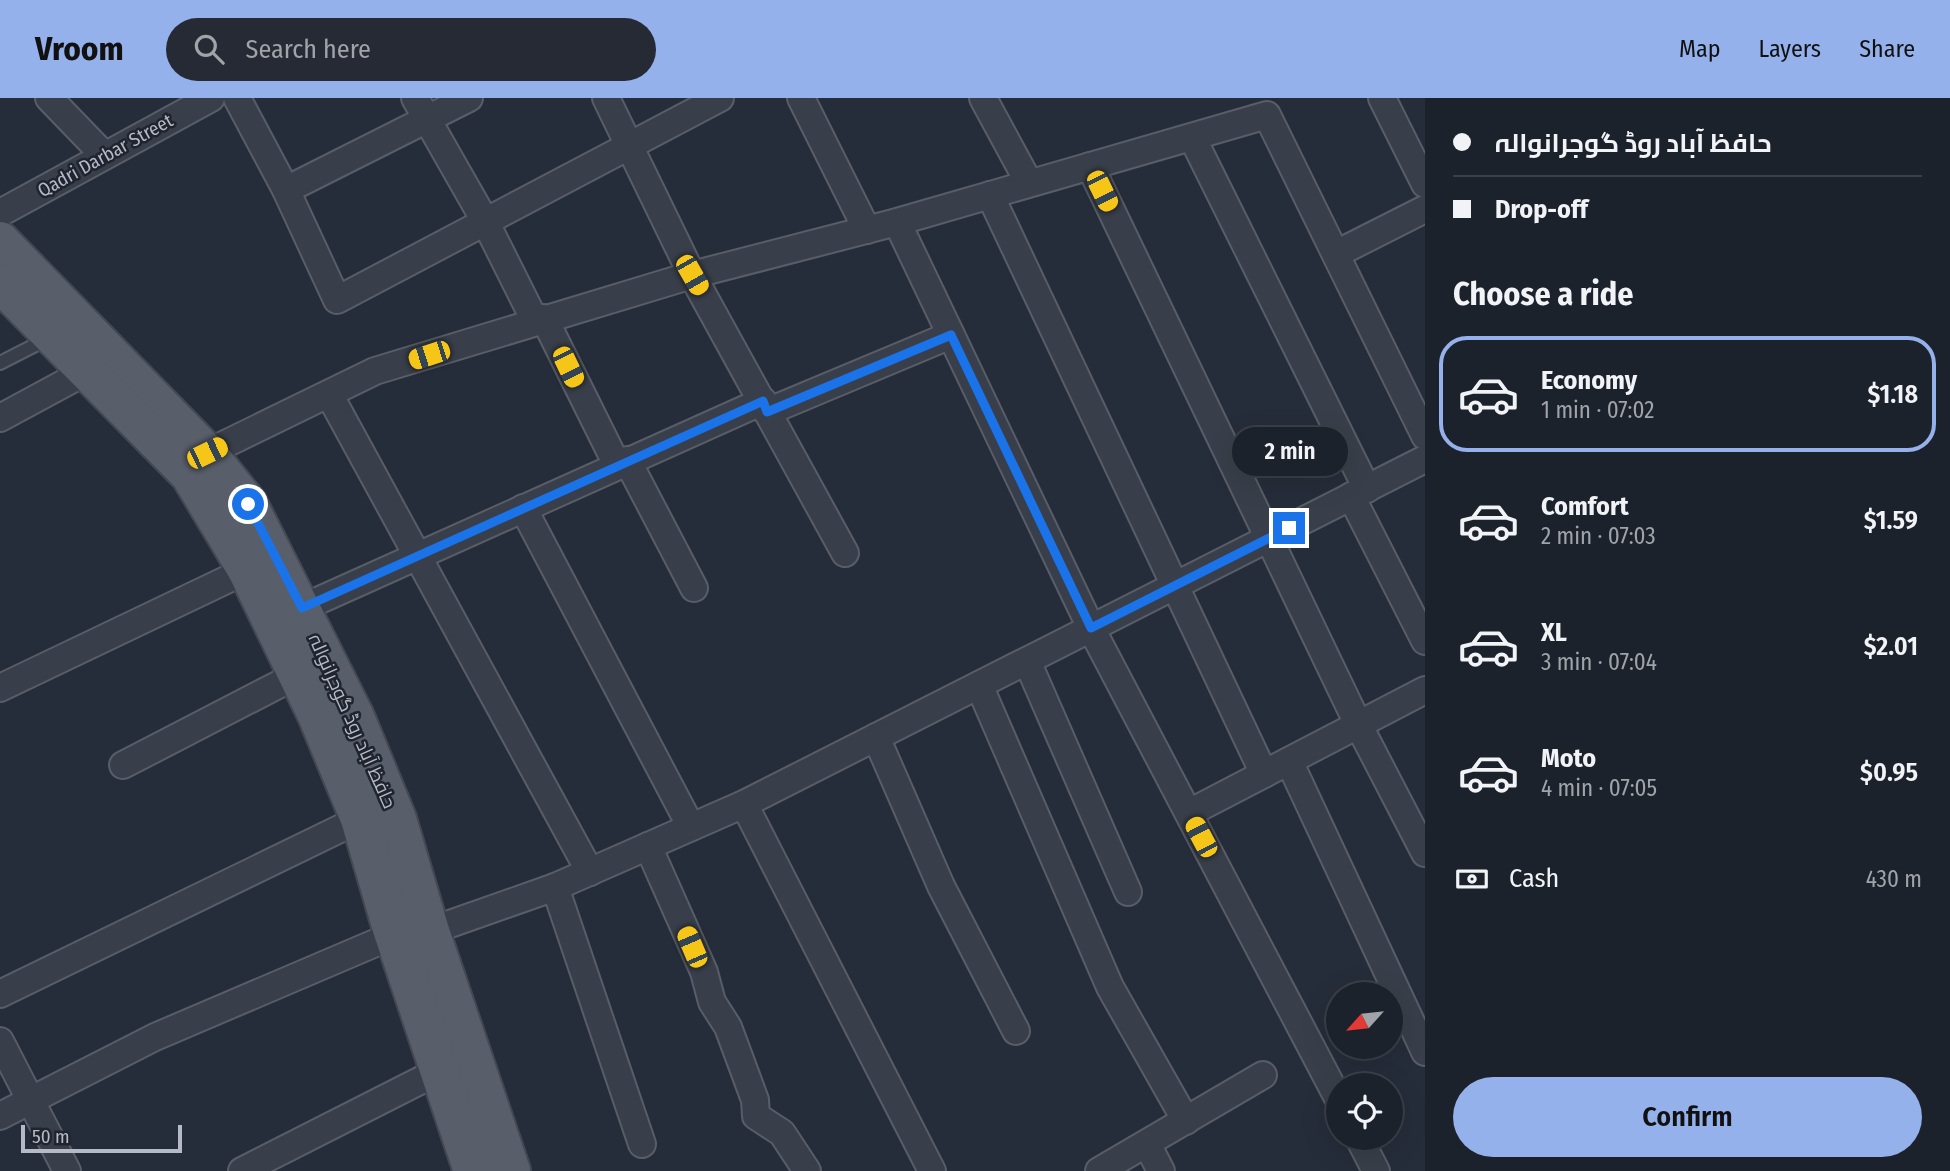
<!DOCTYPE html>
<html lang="en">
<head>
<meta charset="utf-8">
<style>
  body { margin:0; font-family:"Fira Sans Condensed",Cairo,sans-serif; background:#252a34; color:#f1f3f6; height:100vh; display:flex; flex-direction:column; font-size:26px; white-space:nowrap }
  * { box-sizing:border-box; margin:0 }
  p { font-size:23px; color:#a0a4a9 }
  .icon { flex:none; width:38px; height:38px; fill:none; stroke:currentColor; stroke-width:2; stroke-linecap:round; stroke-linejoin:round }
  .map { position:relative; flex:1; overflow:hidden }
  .drawer { display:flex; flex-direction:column; background:#1c222c; width:525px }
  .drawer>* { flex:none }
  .top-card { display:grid; align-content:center; height:154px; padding:0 28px; background:#1c222c }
  .needle { width:46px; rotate:243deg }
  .fabs { position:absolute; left:1326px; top:884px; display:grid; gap:14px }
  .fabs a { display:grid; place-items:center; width:77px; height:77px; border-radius:50%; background:#1c222c; box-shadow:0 7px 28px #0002,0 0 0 2px #3a3f48; font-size:35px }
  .scale { position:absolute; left:21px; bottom:18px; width:161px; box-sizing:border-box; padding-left:7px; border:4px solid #b5bac6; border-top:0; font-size:19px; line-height:24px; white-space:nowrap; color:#b5bac6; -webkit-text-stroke:5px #1f242f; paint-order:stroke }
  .end { position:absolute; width:32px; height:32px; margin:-16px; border:9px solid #1a73e8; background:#fff; box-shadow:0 0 0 4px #fff }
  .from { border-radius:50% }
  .bubble { position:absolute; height:49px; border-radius:24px; background:#1c222c; box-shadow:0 7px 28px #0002,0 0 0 2px #3a3f48; font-size:23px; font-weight:600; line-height:49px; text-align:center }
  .car { position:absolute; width:21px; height:42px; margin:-21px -10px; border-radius:9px; box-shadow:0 0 5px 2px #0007; background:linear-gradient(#f5c518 24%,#345 0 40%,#f5c518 0 76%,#345 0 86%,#f5c518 0) }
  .top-card b { display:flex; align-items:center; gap:24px; height:66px; font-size:26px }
  .top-card b+b { border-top:2px solid #3a3f48 }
  .top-card i { width:18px; height:18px; background:#f1f3f6 }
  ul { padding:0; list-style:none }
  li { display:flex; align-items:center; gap:21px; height:116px; margin:0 14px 10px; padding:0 14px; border:4px solid transparent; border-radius:28px }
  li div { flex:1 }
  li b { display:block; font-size:26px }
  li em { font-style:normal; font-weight:600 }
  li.active { border-color:#95b1eb }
  li>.icon { width:63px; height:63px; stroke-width:1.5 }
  h2 { padding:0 28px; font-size:32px; line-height:84px }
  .pay { display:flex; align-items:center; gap:18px; height:77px; padding:0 28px; font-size:26px }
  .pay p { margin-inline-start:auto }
  .cta { display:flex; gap:14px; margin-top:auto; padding:14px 28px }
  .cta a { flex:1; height:80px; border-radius:42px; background:#95b1eb; color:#111; font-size:28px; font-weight:600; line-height:80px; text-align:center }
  header { display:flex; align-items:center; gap:42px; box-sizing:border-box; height:98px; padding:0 35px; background:#95b1eb; color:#111 }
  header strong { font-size:33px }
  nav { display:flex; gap:38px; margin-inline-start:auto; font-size:24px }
  .search { width:490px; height:63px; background:#252a34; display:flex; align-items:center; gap:18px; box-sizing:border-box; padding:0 24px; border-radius:38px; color:#a0a4a9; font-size:26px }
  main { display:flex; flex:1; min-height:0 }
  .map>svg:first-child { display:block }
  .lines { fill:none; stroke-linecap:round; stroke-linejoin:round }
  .service-casing { stroke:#585d68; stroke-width:16 }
  .minor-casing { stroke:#585d68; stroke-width:30 }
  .primary-casing { stroke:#434853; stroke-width:42 }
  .service { stroke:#393f4a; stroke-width:12 }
  .minor { stroke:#393f4a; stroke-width:26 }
  .primary { stroke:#585e6a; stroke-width:38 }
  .route { stroke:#1a73e8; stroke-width:9 }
  .labels { text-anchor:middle; stroke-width:5; stroke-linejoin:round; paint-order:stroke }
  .street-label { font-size:19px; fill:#b5bac6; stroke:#1f242f }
</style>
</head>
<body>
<header>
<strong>Vroom</strong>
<div class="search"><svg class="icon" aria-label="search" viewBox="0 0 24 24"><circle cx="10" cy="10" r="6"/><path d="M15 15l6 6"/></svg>Search here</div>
<nav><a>Map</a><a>Layers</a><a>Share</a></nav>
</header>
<main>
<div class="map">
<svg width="1425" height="1073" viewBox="0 0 1425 1073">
  <rect width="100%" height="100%" fill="#262d3a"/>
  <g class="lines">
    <g class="service-casing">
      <path id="service" d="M0,265L49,240"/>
    </g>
    <g class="minor-casing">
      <g id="minor">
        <path d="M49,0L103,56"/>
        <path d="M237,0L286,92L337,202L720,0"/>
        <path d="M415,0L485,123L535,223"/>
        <path d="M606,0L692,177L845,455"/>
        <path d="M801,0L867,132"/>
        <path d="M983,0L1029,85"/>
        <path d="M1382,0L1425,86"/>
        <path d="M1192,39L1367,391"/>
        <path d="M1090,68L1358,626L1425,755"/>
        <path d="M286,92L469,0"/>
        <path d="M990,97L1264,676"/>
        <path d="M0,115L211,0"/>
        <path d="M897,124L1091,530L1339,1002"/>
        <path d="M1336,156L1425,111"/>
        <path d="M544,220L617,367"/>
        <path d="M329,296L590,774"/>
        <path d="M767,314L951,237"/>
        <path d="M0,320L87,273"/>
        <path d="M207,355L375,273L692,177L897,124L1267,17L1425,338"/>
        <path d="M627,362L694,490"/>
        <path d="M1351,398L1425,543"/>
        <path d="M523,410L691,729"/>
        <path d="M302,510L763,303"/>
        <path d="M1027,563L1128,794"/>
        <path d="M979,587L1110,889L1186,1023"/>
        <path d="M0,590L247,472"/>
        <path d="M876,639L941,788L1016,933"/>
        <path d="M1289,663L1425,954"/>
        <path d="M123,667L297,577"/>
        <path d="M744,706L932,1073"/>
        <path d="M1189,715L1425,592"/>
        <path d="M648,748L704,874L712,904L728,929L755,1002L756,1018L782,1035L807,1073"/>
        <path d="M555,789L642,1046"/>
        <path d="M430,833L555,789L744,706L1425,361"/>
        <path d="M0,896L360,721"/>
        <path d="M0,943L67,1073"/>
        <path d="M0,1018L155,939L394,837"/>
        <path d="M1359,1040L1376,1073"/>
        <path d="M1147,1046L1161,1073"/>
        <path d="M242,1073L439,973"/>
        <path d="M1099,1073L1263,977"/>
      </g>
    </g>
    <g class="primary-casing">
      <g id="primary">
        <path d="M0,143L207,355L248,406L355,619L397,721L430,833L511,1073"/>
        <path d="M0,185L190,377L247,472L317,617L360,721L392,831L473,1073"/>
      </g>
    </g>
    <use href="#service" class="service"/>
    <use href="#minor" class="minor"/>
    <use href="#primary" class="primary"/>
  </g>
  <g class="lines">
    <path class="route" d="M248,406L302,510L763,303L767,314L951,237L1091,530L1289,430"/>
  </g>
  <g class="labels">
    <g class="street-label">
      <text transform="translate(105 57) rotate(-29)" y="7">Qadri Darbar Street</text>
      <text transform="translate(353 623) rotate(66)" y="7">حافظ آباد روڈ گوجرانوالہ</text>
    </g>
  </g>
</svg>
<div class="fabs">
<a><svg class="needle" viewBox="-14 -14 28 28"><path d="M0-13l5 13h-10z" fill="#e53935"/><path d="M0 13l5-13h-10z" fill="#a0a4a9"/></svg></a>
<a><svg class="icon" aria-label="locate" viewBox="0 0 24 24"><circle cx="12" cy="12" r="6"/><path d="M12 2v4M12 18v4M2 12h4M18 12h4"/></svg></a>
</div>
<div class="scale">50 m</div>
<i class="end from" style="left:248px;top:406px"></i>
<i class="end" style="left:1289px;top:430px"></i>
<div class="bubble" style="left:1232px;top:329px;width:116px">2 min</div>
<i class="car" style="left:1102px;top:93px;rotate:154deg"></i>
<i class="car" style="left:692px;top:177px;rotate:150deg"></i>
<i class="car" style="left:429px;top:257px;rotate:252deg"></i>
<i class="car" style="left:568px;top:269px;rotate:154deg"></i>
<i class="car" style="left:207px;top:355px;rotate:64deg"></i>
<i class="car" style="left:1201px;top:739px;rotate:332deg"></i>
<i class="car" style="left:692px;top:849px;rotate:337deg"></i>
</div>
<section class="drawer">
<div class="top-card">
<b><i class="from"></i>حافظ آباد روڈ گوجرانوالہ</b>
<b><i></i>Drop-off</b>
</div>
<h2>Choose a ride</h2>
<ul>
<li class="active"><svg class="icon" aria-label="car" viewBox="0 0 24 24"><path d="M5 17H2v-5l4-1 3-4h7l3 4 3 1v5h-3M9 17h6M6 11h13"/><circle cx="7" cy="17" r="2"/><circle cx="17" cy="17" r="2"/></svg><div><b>Economy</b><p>1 min · 07:02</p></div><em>$1.18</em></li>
<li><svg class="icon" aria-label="car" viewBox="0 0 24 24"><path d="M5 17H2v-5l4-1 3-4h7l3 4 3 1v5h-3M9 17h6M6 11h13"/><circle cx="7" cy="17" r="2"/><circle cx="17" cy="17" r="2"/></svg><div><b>Comfort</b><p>2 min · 07:03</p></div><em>$1.59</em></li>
<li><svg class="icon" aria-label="car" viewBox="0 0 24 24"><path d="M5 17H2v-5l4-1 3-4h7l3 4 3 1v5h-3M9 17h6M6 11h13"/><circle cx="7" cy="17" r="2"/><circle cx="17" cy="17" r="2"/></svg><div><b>XL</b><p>3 min · 07:04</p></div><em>$2.01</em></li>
<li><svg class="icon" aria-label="car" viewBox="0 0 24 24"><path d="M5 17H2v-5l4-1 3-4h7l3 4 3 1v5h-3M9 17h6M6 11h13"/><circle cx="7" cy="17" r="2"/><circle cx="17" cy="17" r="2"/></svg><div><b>Moto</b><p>4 min · 07:05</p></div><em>$0.95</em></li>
</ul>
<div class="pay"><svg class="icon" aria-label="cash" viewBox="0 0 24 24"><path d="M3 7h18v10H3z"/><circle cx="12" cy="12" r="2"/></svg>Cash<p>430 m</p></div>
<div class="cta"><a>Confirm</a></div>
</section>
</main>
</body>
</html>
